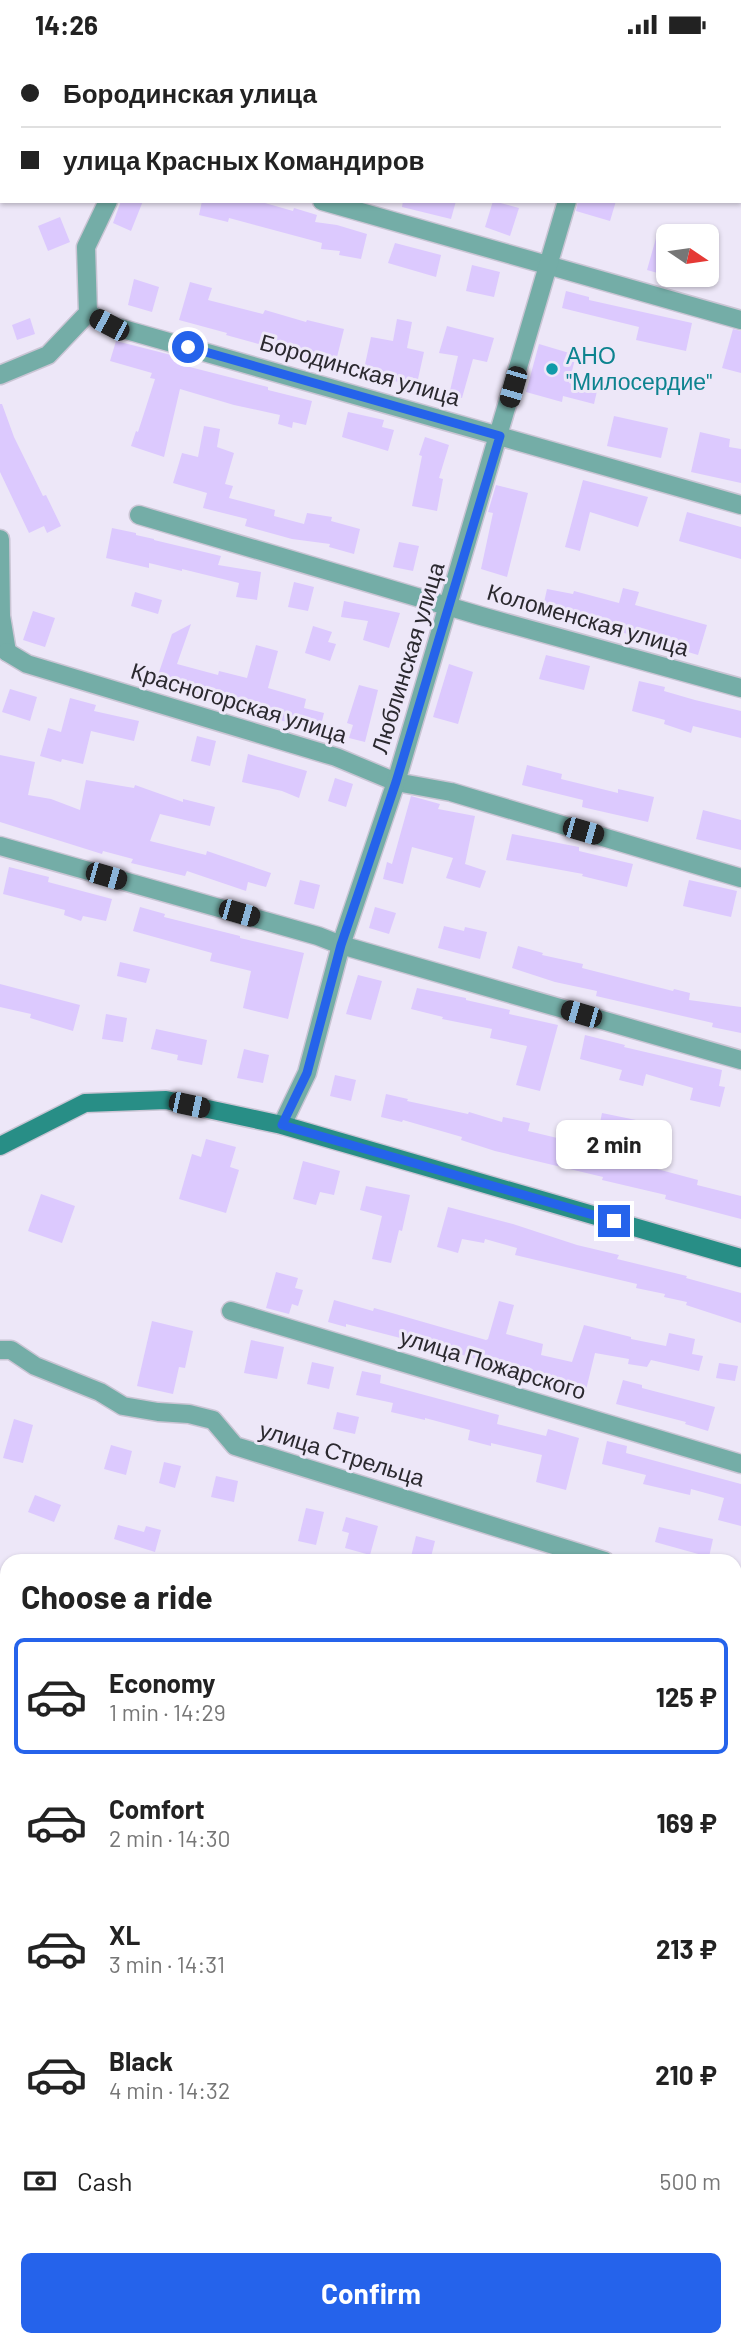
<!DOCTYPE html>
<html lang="en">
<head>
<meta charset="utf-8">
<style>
  body { margin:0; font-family:Barlow,sans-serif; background:#f2f2f2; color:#222; height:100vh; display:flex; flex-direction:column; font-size:26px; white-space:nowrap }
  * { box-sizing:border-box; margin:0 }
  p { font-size:23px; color:#767676 }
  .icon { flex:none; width:38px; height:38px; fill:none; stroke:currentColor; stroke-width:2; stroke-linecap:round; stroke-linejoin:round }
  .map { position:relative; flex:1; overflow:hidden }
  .panel { position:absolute; left:0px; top:1505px; width:742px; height:793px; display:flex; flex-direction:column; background:#fff; border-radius:21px 21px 0 0; box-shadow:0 2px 5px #0004 }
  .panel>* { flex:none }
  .top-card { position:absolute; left:0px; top:0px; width:742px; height:154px; box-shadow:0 2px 5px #0004; display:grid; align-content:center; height:154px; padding:0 21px; background:#fff }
  .needle { width:46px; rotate:103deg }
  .buttons { position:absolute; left:656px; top:175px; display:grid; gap:14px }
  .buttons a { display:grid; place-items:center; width:63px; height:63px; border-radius:10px; background:#fff; box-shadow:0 2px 5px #0004; font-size:35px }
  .end { position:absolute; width:32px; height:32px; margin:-16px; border:9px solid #2563eb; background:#fff; box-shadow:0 0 0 4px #fff }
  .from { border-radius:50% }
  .bubble { position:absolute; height:49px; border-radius:10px; background:#fff; box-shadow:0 2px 5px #0004; font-size:23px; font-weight:700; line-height:49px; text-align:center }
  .car { position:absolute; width:21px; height:42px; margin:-21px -10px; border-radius:9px; box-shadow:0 0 5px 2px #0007; background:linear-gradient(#222 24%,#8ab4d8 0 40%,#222 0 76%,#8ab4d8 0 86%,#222 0) }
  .top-card b { display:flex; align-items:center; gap:24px; height:66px; font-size:26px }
  .top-card b+b { border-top:2px solid #e0e0e0 }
  .top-card i { width:18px; height:18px; background:#222 }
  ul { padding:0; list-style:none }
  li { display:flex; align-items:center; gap:21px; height:116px; margin:0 14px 10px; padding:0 7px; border:4px solid transparent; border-radius:10px }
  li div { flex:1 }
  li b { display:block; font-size:26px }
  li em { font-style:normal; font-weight:700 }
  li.active { border-color:#2563eb }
  li>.icon { width:63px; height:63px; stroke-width:1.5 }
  h2 { padding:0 21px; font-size:32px; line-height:84px }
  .pay { display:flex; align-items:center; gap:18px; height:77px; padding:0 21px; font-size:26px }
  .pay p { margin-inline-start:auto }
  .action { display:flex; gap:14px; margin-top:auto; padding:14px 21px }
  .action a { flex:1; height:80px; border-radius:10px; background:#2563eb; color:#fff; font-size:28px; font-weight:700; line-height:80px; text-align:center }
  .status { display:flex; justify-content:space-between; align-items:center; height:49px; padding:0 35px; background:#fff; direction:ltr }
  .status svg { height:19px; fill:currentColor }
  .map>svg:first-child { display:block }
  .education { fill:#f4dad5 }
  .building { fill:#dcc9fe }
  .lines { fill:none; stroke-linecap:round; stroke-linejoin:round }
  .street-casing { stroke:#cac5d4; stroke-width:21 }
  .secondary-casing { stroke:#cac5d4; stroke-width:21 }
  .street { stroke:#74ada7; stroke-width:18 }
  .secondary { stroke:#288e86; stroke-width:18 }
  .route { stroke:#2563eb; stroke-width:9 }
  .culture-dot { fill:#0f9aa8; stroke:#ede7f8; stroke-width:2.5 }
  .labels { text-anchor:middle; stroke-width:6; stroke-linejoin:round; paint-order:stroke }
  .culture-label { font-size:23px; fill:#0d838f; stroke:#ede7f8; text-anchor:start }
  .street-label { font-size:23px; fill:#2b292f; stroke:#ede7f8 }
</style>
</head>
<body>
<div class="status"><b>14:26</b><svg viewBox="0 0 49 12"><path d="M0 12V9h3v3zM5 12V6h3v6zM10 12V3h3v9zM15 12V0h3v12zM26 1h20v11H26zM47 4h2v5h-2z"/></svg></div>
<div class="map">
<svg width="741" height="2297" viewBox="0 0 741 2297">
  <rect width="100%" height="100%" fill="#ede7f8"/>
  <path class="education" d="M0,2127L7,2129V2291H247L245,2297H0Z"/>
  <g class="building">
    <path d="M121,152H143L131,182L113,174Z"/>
    <path d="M202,152H258L293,162L294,159L317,166L315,173L337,176L367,185L361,210L339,206L340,202L321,200L322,194L229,169L228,173L199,166Z"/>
    <path d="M403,152H456L451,170L402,158Z"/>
    <path d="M493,152L519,159L510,187L485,178Z"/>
    <path d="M578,152H616L610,172L576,162Z"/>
    <path d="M60,168L70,193L48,202L38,177Z"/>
    <path d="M656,189L668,193V227L647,221Z"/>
    <path d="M395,194L441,206L436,228L388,214Z"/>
    <path d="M472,216L500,223L494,248L466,242Z"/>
    <path d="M134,230L159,238L152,263L128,256Z"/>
    <path d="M190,233L212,239L208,251L263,265L265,261L306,273L307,271L344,280L335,316L226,286L227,284L179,271Z"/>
    <path d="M566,242L589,248V251L692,274L686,302L636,291L639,278L562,259Z"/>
    <path d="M30,269L35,285L17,291L12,276Z"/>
    <path d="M397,270L412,273L407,299L424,303L418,330L409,328L407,335L382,329L383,324L364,320L371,288L393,292Z"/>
    <path d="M447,277L494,289L487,313L473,310L462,349L449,346L458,307L439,304Z"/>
    <path d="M733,280L741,282V324L722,319Z"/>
    <path d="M116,292L187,310L186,317L268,338V341L312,352L306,376L293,373L292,379L278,375L280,366L234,356L180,340L164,408L131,397L136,382L138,383L155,330L150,329L152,324L110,312Z"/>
    <path d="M539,295L576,306L569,334L597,342L594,355L563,347L562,353L526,343Z"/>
    <path d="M0,355H2L14,388L43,447L46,446L61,477L47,484L44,477L29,484L0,423Z"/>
    <path d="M348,363L384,371L382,378L394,381L388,402L342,388Z"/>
    <path d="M614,367L668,379L661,409L607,397Z"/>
    <path d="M204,377L220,380L217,398L234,404L225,435L233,437L229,449L275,461L274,467L304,475L307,464L332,468L331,472L360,480L354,505L329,498L330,495L292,490L245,477L247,470L203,459L207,444L173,434L182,404L198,408Z"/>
    <path d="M700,383L730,390L729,398L741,400V434L691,423Z"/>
    <path d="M425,388L449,396L439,429L443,430L437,462L412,457L422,407L419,406Z"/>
    <path d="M583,431L648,448L638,478L590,463L580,502L565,498Z"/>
    <path d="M496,436L528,444L507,528L481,520L493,464L488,463Z"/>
    <path d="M687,463L741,478V510L679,492Z"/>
    <path d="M112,479L136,484V486L154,490V491L221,507L218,516L261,523L257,551L236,548L239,534L182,520V522L149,514V519L106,509Z"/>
    <path d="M399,493L419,497L413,522L393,518Z"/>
    <path d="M294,533L314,538L308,562L288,558Z"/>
    <path d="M623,539L639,543L635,556L707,576L698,606L567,567L568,564L543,558L547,540L573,545L574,542L619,554Z"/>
    <path d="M135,543L162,551L158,565L131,557Z"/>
    <path d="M344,552L400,564L389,599L363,591L368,572L341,568Z"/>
    <path d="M33,562L55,569L45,598L23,591Z"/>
    <path d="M191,575L177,615L218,626L219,622L247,629L256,596L278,602L268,639L306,650L304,659L324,664L320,680L251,665L252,661L190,647L192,640L156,632L172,585Z"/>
    <path d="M313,577L332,583L328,593L336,595L330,612L305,604Z"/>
    <path d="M546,606L590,617L584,641L539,630Z"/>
    <path d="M449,615L473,623L458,675L433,668Z"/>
    <path d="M639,632L665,638L664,642L695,651L741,662V689L693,677L691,684L664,675L665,671L632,662Z"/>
    <path d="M359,636L378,641L365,693L349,689L353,676L347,674Z"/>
    <path d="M10,640L37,648L30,672L2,663Z"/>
    <path d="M70,649L96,656L94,662L139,672L134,692L91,682L83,715L62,710L61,713L40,707L48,679L61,683Z"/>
    <path d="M197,687L216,692L210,717L191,712Z"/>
    <path d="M248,705L307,722L299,749L282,742L242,733Z"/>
    <path d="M0,706L35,713L28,746L51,750L80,761L86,731L134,739L135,736L183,753V750L215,758L210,777L160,765L150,792L206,806L207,802L271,824L266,838L248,833L246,842L187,822L185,827L131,814L133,810L103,802L102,805L0,773Z"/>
    <path d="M527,716L562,725L561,730L618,744V740L654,748L648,773L582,758L583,751L522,736Z"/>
    <path d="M335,729L353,735L346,758L328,752Z"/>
    <path d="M411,747L440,755L438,760L475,767L465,815L486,822L480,839L446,829L453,809L412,798L403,835L383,830L387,813L392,815Z"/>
    <path d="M703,761L741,771V801L696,790Z"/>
    <path d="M512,785L579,798V802L633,815L627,838L582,827L583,825L506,811Z"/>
    <path d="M9,818L49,828L48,833L112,850L106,872L83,867L81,872L64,866L65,861L3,845Z"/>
    <path d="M300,831L320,836L314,860L294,855Z"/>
    <path d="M689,831L737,842L731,868L683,857Z"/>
    <path d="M140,858L165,865L164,868L240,887V889L304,904L288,970L243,959L251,922L210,912L212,904L133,882Z"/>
    <path d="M375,858L396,864L389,885L369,879Z"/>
    <path d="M444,877L464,882L465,878L487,883L480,910L438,899Z"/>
    <path d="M518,897L543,904L542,906L583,915L582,919L673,942L674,940L690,944L689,951L741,958V984L712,978L713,974L596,947L597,942L555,933L512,919Z"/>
    <path d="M120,913L150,920L146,934L117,927Z"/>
    <path d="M358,926L382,932L371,971L346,965Z"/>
    <path d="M0,935L80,956L73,982L30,969L31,965L0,958Z"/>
    <path d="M417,939L466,949V951L510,961L509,965L558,976L540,1042L516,1036L527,997L490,989L492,980L442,970L443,968L411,960Z"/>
    <path d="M106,965L127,969L123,993L102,990Z"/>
    <path d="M156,980L207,991L202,1016L177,1011L178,1006L151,1000Z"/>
    <path d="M585,986L625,996L624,998L722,1021L719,1037L725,1038L720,1058L690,1051L693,1039L646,1025L643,1037L619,1031L622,1021L580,1010Z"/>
    <path d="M244,1000L269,1006L263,1034L237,1029Z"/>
    <path d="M335,1026L356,1031L351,1052L330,1047Z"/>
    <path d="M386,1045L408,1050L407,1052L468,1065L469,1063L502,1073L503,1068L530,1074L528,1082L595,1098L602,1064L636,1071L628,1108L658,1115L657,1120L698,1131L697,1136L741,1147V1170L665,1150L666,1146L602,1131L603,1128L495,1102L461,1091L462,1088L403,1071L402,1073L381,1068Z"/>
    <path d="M206,1090L236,1098L230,1118L239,1121L226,1164L179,1150L192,1105L201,1108Z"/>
    <path d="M303,1112L340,1122L334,1146L320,1143L316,1156L293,1150Z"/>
    <path d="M366,1137L410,1146L402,1182L399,1181L391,1214L372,1210L382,1167L360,1161Z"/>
    <path d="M41,1145L75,1157L62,1194L28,1182Z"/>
    <path d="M448,1158L513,1175L577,1196L619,1206L617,1210L687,1227L686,1229L741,1244V1274L686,1256L687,1253L664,1248L665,1245L636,1239L637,1235L515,1206L517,1199L485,1190L484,1194L462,1190L458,1204L437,1198Z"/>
    <path d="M276,1223L298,1229L295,1239L303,1241L298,1257L292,1255L289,1265L266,1259Z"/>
    <path d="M334,1251L373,1262L374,1259L392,1264L486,1291L488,1290L499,1252L514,1256L506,1285L543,1295L541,1306L572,1313L584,1276L631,1288V1290L666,1297L669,1284L695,1290L692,1305L703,1307L699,1322L651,1311L647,1318L628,1315L629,1310L595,1304L585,1345L517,1326L479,1313L480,1311L431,1297L430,1303L406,1297L408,1291L346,1275V1278L328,1273Z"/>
    <path d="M152,1272L193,1282L185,1319L179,1318L173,1345L137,1337Z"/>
    <path d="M251,1291L284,1298L277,1330L244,1324Z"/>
    <path d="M312,1313L334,1318L329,1340L307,1335Z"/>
    <path d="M719,1314L738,1317L735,1332L716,1329Z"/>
    <path d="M362,1322L381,1326L380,1334L499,1366L497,1375L546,1387L548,1380L579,1389L566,1441L536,1433L542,1406L491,1394V1397L468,1391L470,1381L425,1369V1371L391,1363L393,1354L356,1346Z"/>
    <path d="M623,1331L642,1336V1339L715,1358L708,1382L685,1375L686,1373L616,1355Z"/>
    <path d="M337,1363L359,1368L355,1385L333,1380Z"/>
    <path d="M14,1370L33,1376L23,1414L3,1409Z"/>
    <path d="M607,1392L627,1397L626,1404L741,1435V1477L718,1471L724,1449L691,1440L690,1446L643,1435L646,1426L602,1415Z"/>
    <path d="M111,1396L132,1402L126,1426L104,1420Z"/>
    <path d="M164,1413L181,1417L175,1439L159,1434Z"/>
    <path d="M216,1427L238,1432L234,1453L211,1448Z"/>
    <path d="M35,1446L61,1456L54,1473L28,1463Z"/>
    <path d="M306,1459L324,1463L316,1496L298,1492Z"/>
    <path d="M346,1468L378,1477L370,1506L345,1499L349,1484L342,1482Z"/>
    <path d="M118,1476L144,1483L146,1477L161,1481L155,1503L114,1490Z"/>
    <path d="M659,1478L713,1490L709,1508L655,1493Z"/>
    <path d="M416,1487L435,1492L430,1512H410Z"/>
  </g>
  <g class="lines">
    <g class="street-casing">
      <g id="street">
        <path d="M93,0L94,2"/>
        <path d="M436,0L443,2"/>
        <path d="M613,2L614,0"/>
        <path d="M740,86H741"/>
        <path d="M322,152L741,271"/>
        <path d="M88,264L109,276L741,456"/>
        <path d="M0,326L48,306L88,264L86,198L108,152"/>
        <path d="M139,466L481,567L741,639"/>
        <path d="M0,490L1,567L7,603"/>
        <path d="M7,603L27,615L336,708L396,733L451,743L741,829"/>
        <path d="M0,797L318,887L341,896L741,1011"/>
        <path d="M282,1076L307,1024L341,896L396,733L567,152"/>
        <path d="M231,1262L741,1415"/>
        <path d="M0,1301H11L35,1317L100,1343L123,1357L158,1363L189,1365L213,1371L235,1397L605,1512"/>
        <path d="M735,1552L741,1554"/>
        <path d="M0,1583L7,1585"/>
        <path d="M735,1612L741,1613"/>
        <path d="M735,1791L741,1793"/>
        <path d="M0,1820L7,1822"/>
        <path d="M735,2026L741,2028"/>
        <path d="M0,2064L7,2066"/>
        <path d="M708,2291L729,2297"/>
      </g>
    </g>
    <g class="secondary-casing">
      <g id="secondary">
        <path d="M0,1097L85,1054L166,1051L282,1076L741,1209"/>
        <path d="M735,1590L741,1566"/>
        <path d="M530,2297L532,2291"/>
      </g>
    </g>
    <use href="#street" class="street"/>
    <use href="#secondary" class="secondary"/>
  </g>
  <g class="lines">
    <path class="route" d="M188,298L500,387L396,733L341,896L307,1024L282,1076L614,1172"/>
  </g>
  <circle class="culture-dot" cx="552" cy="320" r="7"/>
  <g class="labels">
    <g class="culture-label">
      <text x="566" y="315">АНО<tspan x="566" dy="26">"Милосердие"</tspan></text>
    </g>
    <g class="street-label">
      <text transform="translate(360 321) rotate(16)" y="8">Бородинская улица</text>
      <text transform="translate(588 571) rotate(16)" y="8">Коломенская улица</text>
      <text transform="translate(408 609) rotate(-73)" y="8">Люблинская улица</text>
      <text transform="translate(239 654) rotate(17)" y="8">Красногорская улица</text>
      <text transform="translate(493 1315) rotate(17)" y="8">улица Пожарского</text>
      <text transform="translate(342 1405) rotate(17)" y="8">улица Стрельца</text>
    </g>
  </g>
</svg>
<div class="buttons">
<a><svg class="needle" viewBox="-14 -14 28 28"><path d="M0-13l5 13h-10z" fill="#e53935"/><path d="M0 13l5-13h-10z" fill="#767676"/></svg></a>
</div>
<i class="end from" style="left:188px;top:298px"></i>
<i class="end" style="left:614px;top:1172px"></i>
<div class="bubble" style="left:556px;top:1071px;width:116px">2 min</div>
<i class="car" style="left:109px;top:276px;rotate:298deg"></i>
<i class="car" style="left:513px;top:338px;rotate:196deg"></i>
<i class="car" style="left:583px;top:782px;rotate:106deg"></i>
<i class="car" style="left:106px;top:827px;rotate:106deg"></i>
<i class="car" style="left:239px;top:864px;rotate:106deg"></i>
<i class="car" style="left:581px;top:965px;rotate:286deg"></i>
<i class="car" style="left:189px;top:1056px;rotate:102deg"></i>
<div class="top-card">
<b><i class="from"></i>Бородинская улица</b>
<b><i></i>улица Красных Командиров</b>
</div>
<section class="panel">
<h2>Choose a ride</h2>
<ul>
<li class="active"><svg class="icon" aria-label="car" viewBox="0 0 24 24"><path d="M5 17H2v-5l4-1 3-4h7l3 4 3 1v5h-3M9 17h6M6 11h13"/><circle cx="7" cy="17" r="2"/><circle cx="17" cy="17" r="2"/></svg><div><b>Economy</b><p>1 min · 14:29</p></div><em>125 ₽</em></li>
<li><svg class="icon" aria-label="car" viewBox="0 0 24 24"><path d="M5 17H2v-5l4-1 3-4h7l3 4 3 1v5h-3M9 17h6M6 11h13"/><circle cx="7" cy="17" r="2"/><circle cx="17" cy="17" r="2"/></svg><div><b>Comfort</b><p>2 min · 14:30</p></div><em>169 ₽</em></li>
<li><svg class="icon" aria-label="car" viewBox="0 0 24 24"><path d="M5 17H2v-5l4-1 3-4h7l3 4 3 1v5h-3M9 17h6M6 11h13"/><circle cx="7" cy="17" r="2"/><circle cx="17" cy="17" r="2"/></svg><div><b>XL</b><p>3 min · 14:31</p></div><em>213 ₽</em></li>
<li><svg class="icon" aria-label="car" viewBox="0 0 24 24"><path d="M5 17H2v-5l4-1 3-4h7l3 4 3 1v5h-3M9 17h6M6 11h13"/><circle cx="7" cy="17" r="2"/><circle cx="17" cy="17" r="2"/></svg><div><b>Black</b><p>4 min · 14:32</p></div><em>210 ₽</em></li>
</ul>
<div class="pay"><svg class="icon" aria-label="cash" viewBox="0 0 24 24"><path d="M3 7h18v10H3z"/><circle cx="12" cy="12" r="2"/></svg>Cash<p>500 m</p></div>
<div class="action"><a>Confirm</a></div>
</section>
</div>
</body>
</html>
